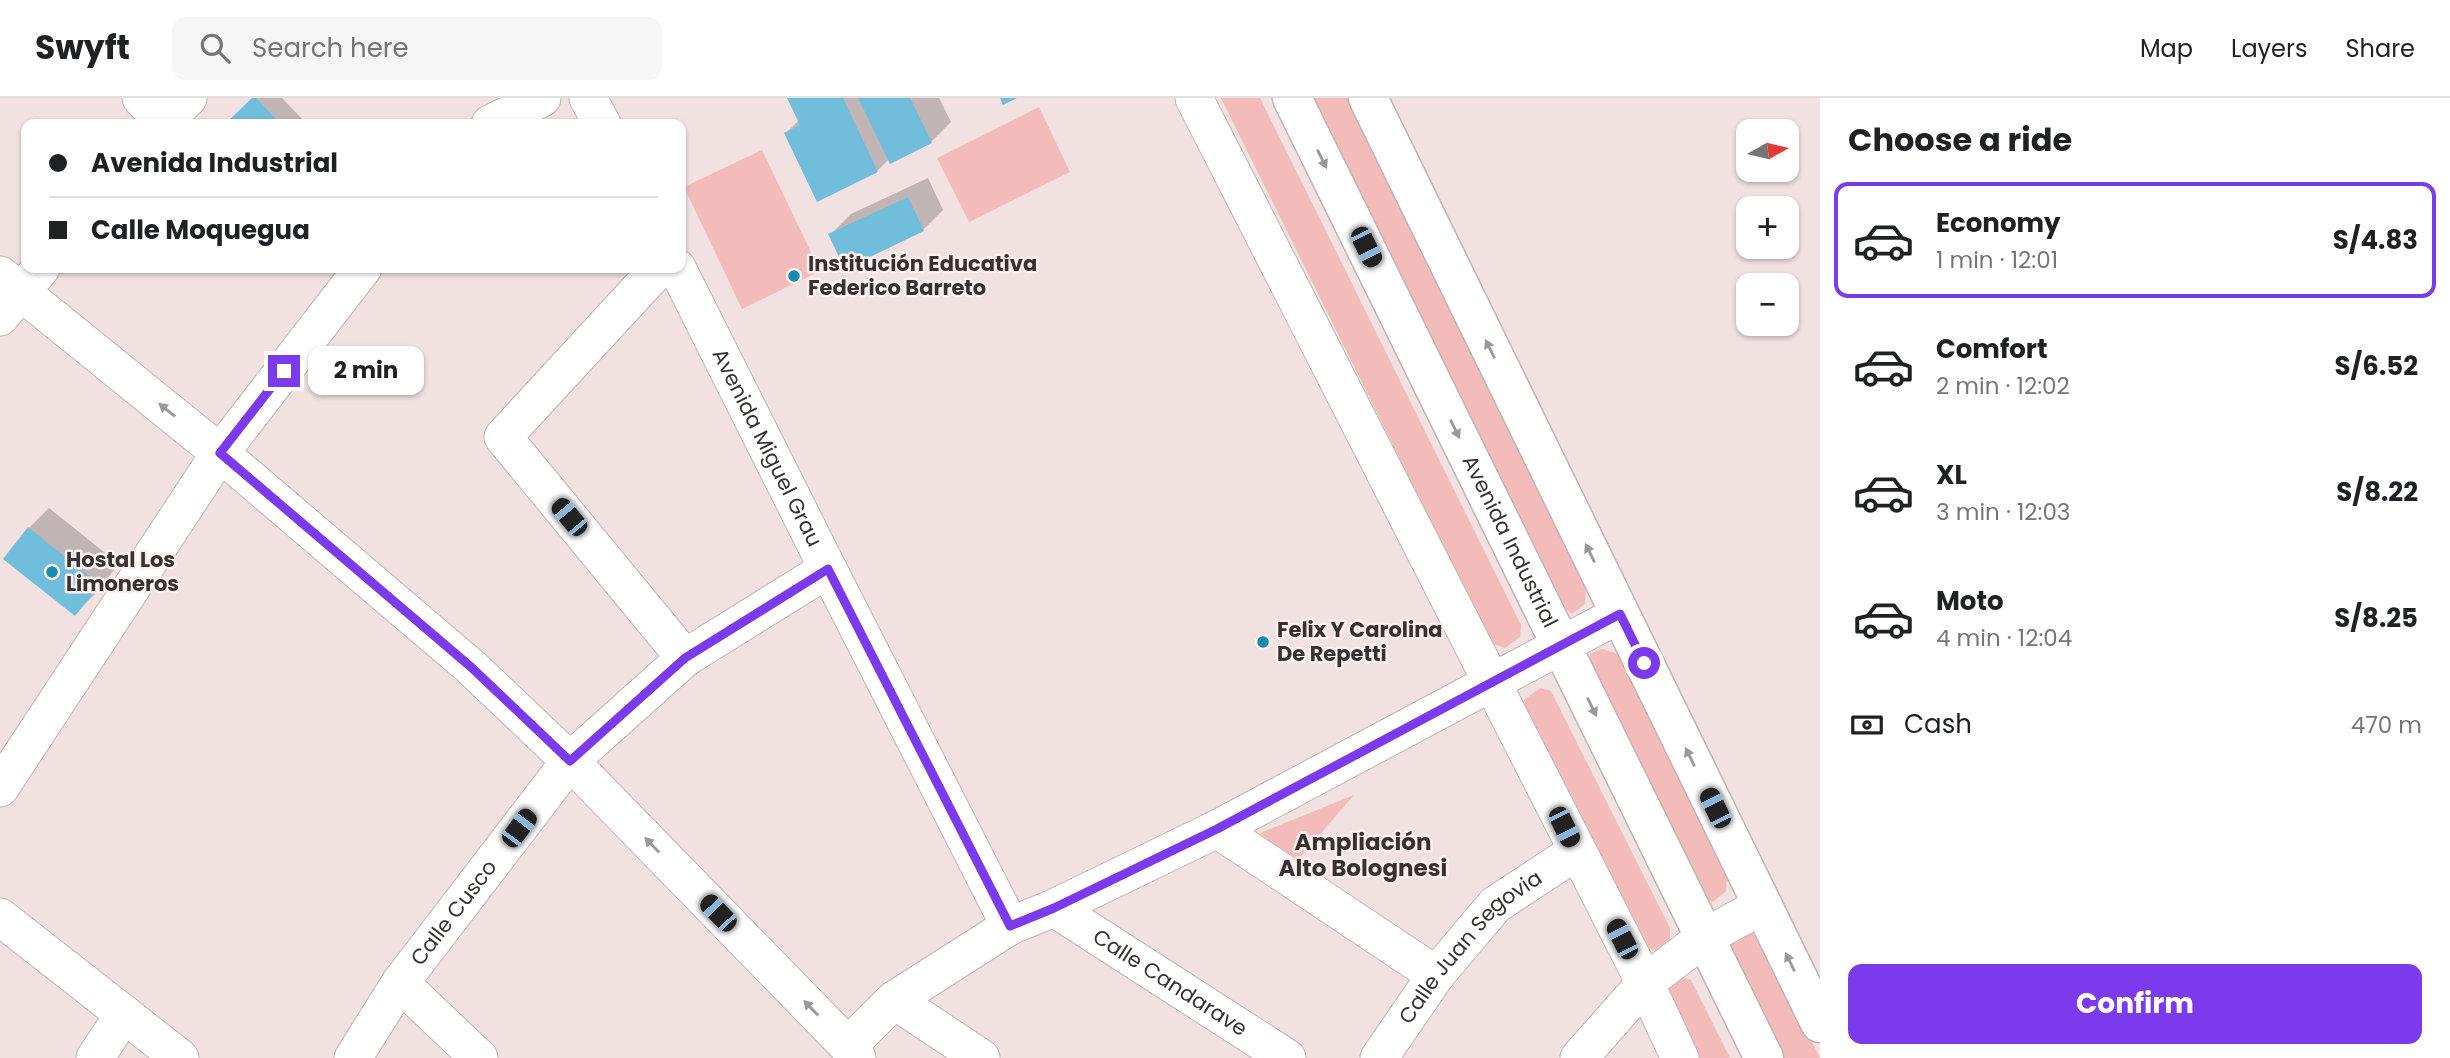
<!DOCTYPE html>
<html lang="en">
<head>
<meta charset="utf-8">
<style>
  body { margin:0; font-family:Poppins,sans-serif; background:#f6f6f6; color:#202124; height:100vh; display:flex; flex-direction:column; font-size:26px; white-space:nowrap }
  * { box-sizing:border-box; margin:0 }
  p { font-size:23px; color:#757577 }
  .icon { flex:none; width:38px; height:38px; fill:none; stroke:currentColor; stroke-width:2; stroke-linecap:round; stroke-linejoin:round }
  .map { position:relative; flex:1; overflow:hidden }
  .sheet { display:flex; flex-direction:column; background:#fff; width:630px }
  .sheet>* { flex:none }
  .hud { position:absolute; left:21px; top:21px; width:665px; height:154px; border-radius:14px; box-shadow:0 2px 5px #0004; display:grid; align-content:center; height:154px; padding:0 28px; background:#fff }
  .needle { width:46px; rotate:82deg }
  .tools { position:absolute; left:1736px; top:21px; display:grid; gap:14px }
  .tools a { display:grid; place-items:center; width:63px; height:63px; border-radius:14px; background:#fff; box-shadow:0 2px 5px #0004; font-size:35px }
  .end { position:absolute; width:32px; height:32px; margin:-16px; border:9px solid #7c3aed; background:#fff; box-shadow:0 0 0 4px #fff }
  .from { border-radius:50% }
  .bubble { position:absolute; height:49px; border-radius:14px; background:#fff; box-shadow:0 2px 5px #0004; font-size:23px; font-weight:700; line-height:49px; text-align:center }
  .car { position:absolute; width:21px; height:42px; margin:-21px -10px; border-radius:9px; box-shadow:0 0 5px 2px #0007; background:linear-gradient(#222 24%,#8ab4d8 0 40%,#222 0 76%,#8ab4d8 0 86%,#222 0) }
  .hud b { display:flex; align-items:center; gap:24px; height:66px; font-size:26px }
  .hud b+b { border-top:2px solid #e0e0e0 }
  .hud i { width:18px; height:18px; background:#202124 }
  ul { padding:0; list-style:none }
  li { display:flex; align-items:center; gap:21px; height:116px; margin:0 14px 10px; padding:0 14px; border:4px solid transparent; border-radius:14px }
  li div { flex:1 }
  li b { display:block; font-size:26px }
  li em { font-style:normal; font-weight:700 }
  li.current { border-color:#7c3aed }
  li>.icon { width:63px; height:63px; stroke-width:1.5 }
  h2 { padding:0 28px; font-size:32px; line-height:84px }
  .pay { display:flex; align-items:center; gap:18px; height:77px; padding:0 28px; font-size:26px }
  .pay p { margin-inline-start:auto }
  .action { display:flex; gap:14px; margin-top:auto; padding:14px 28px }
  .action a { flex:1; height:80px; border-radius:14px; background:#7c3aed; color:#fff; font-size:28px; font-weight:700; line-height:80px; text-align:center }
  header { display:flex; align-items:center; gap:42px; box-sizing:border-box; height:98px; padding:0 35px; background:#fff; border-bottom:2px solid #e0e0e0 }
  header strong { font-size:33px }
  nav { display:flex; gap:38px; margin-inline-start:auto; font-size:24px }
  .search { width:490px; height:63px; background:#f6f6f6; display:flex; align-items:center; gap:18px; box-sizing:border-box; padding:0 24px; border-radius:14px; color:#757577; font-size:26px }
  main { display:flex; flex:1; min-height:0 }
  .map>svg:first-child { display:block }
  .green { fill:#f3bcba }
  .shadow { fill:#0003 }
  .building { fill:#71bedc }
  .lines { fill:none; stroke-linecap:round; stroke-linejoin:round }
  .minor-casing { stroke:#c2b3b2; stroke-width:39 }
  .major-casing { stroke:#c2b3b2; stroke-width:41 }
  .minor { stroke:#fff; stroke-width:37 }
  .major { stroke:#fff; stroke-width:38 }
  .oneway { fill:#9b9898 }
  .route { stroke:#7c3aed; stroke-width:9 }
  .poi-dot { fill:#168baf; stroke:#feefee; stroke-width:2.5 }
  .labels { text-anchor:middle; stroke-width:5; stroke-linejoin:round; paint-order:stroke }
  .poi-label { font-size:21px; font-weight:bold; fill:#373131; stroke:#feefee; text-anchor:start }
  .street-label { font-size:21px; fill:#373131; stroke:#feefee }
  .neighbourhood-label { font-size:23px; font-weight:bold; fill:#373131; stroke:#feefee }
</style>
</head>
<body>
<header>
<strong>Swyft</strong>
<div class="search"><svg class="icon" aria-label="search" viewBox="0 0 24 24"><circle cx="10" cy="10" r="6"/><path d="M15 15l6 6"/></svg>Search here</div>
<nav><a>Map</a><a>Layers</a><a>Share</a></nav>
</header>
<main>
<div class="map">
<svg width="1820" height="960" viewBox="0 0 1820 960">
  <rect width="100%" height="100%" fill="#f1e1e1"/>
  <g class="green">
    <path d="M1221,0H1260L1521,527L1520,539L1505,550L1491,545Z"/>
    <path d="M1311,0H1349L1586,487L1585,506L1572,516L1555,503Z"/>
    <path d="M1039,9L1070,74L969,124L937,60Z"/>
    <path d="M762,52L820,173L742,211L684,89Z"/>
    <path d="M1602,551L1618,556L1727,775L1726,793L1713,804L1699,799L1587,570L1590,556Z"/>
    <path d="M1540,590L1551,593L1670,830V842L1655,852L1641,848L1525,617L1524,602Z"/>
    <path d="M1354,697L1296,764L1260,735Z"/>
    <path d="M1743,833L1759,837L1820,960H1781L1728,851L1731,837Z"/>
    <path d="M1681,879L1691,882L1730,960H1692L1665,890Z"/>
  </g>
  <g class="shadow">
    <path d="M254,0H282L307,26H227Z"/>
    <path d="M789,0H939L951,24L931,44L889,61L877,73L786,35L799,22Z"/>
    <path d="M928,80L943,112L923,132L831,136L851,116Z"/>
    <path d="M49,410L119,466L95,496L75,516L29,430Z"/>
  </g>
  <g class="building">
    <path d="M252,0H256L281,26H225Z"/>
    <path d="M787,0H843L878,74L817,104L784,35L800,27Z"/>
    <path d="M858,0H910L932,45L890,66Z"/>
    <path d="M1000,0H1017L1003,7Z"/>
    <path d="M908,99L924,133L845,171L828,136Z"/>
    <path d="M28,429L100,487L75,518L3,461Z"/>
  </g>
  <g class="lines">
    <g class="minor-casing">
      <g id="minor">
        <path d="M141,0L164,24"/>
        <path d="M588,0L602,26"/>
        <path d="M1194,0L1645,885L1680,960"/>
        <path d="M162,26L188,0"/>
        <path d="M490,26L542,0"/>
        <path d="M659,170L503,339L685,560"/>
        <path id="s1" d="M677,170L828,471L1010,828"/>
        <path d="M0,177L220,355L471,569L570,663L848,948L857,960"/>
        <path d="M0,219L41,170"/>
        <path d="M0,690L220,355L363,170"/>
        <path d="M1217,731L1436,877"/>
        <path id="s2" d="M1054,810L1287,960"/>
        <path d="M0,819L180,960"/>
        <path d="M400,885L479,960"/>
        <path d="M894,902L981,960"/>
        <path d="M848,948L894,902L1010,828L1054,810L1217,731L1620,516"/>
        <path d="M95,960L124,916"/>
        <path id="s3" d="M353,960L400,885L570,663L685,560L828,471"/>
        <path id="s4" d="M1379,960L1436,877L1495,807L1577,753"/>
        <path d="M1579,960L1645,885L1705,839L1763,807"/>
      </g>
    </g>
    <g class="major-casing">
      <g id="major">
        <path id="s5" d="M1292,0L1764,960"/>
        <path d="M1368,0L1820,925"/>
      </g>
    </g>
    <use href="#minor" class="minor"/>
    <use href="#major" class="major"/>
  </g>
  <defs><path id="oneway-solid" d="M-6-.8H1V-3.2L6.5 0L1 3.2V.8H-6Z" transform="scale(1.75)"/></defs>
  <g class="oneway">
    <use href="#oneway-solid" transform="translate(1322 61) rotate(64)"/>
    <use href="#oneway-solid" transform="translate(1490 251) rotate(-116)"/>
    <use href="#oneway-solid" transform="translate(167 312) rotate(-141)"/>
    <use href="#oneway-solid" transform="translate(1455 331) rotate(64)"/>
    <use href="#oneway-solid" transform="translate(1590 455) rotate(-116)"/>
    <use href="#oneway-solid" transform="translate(1592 609) rotate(64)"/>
    <use href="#oneway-solid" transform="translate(1690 659) rotate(-116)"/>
    <use href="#oneway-solid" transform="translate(652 747) rotate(-134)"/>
    <use href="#oneway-solid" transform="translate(1790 864) rotate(-116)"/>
    <use href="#oneway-solid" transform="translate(811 910) rotate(-134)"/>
  </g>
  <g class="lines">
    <path class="route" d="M284,273L220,355L471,569L570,663L685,560L828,471L1010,828L1054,810L1217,731L1620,516L1644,565"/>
  </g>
  <g class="poi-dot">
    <circle cx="794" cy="178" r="7"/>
    <circle cx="52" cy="474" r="7"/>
    <circle cx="1263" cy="544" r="7"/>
  </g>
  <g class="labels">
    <g class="poi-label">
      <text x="808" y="173">Institución Educativa<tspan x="808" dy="24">Federico Barreto</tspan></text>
      <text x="66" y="469">Hostal Los<tspan x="66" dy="24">Limoneros</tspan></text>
      <text x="1277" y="539">Felix Y Carolina<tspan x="1277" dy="24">De Repetti</tspan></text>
    </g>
    <g class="street-label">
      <text dy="7" stroke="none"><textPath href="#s1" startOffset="201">Avenida Miguel Grau</textPath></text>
      <text dy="7" stroke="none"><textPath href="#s5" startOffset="494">Avenida Industrial</textPath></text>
      <text dy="7" stroke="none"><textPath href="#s3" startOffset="177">Calle Cusco</textPath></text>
      <text dy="7" stroke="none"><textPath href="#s4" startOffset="145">Calle Juan Segovia</textPath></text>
      <text dy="7" stroke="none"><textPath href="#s2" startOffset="138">Calle Candarave</textPath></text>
    </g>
    <g class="neighbourhood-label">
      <text x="1363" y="752">Ampliación<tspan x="1363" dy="26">Alto Bolognesi</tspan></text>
    </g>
  </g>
</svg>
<div class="tools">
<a><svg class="needle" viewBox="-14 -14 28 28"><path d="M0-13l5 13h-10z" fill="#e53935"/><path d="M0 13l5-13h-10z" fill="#757577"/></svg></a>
<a>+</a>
<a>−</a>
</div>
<i class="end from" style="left:1644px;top:565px"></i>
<i class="end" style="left:284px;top:273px"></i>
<div class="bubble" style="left:308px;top:248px;width:116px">2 min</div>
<i class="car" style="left:1366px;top:149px;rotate:154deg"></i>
<i class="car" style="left:569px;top:419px;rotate:320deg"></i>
<i class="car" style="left:1715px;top:710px;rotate:334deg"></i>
<i class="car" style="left:1564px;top:729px;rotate:154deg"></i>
<i class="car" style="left:519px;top:730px;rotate:37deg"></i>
<i class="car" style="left:718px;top:815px;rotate:316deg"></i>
<i class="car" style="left:1622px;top:841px;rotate:333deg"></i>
<div class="hud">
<b><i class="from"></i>Avenida Industrial</b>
<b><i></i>Calle Moquegua</b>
</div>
</div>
<section class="sheet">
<h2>Choose a ride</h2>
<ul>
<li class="current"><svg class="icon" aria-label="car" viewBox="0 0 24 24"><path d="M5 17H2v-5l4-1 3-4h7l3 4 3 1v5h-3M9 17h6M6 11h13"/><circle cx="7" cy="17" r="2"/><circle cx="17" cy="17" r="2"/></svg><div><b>Economy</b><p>1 min · 12:01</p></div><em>S/4.83</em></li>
<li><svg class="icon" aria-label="car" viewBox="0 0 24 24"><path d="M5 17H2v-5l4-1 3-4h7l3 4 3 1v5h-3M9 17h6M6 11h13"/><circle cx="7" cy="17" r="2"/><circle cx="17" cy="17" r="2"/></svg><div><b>Comfort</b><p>2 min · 12:02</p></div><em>S/6.52</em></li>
<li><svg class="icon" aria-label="car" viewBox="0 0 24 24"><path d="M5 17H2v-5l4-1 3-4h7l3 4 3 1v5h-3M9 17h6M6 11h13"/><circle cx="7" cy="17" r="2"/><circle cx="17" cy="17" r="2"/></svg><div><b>XL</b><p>3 min · 12:03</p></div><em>S/8.22</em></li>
<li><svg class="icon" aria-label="car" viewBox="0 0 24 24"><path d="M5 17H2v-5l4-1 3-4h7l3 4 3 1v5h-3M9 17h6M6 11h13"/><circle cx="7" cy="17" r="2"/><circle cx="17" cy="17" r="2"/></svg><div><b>Moto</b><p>4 min · 12:04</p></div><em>S/8.25</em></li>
</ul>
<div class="pay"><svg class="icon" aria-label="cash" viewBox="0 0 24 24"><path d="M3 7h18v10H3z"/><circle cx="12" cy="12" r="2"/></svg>Cash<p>470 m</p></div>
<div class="action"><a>Confirm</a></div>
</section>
</main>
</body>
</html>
